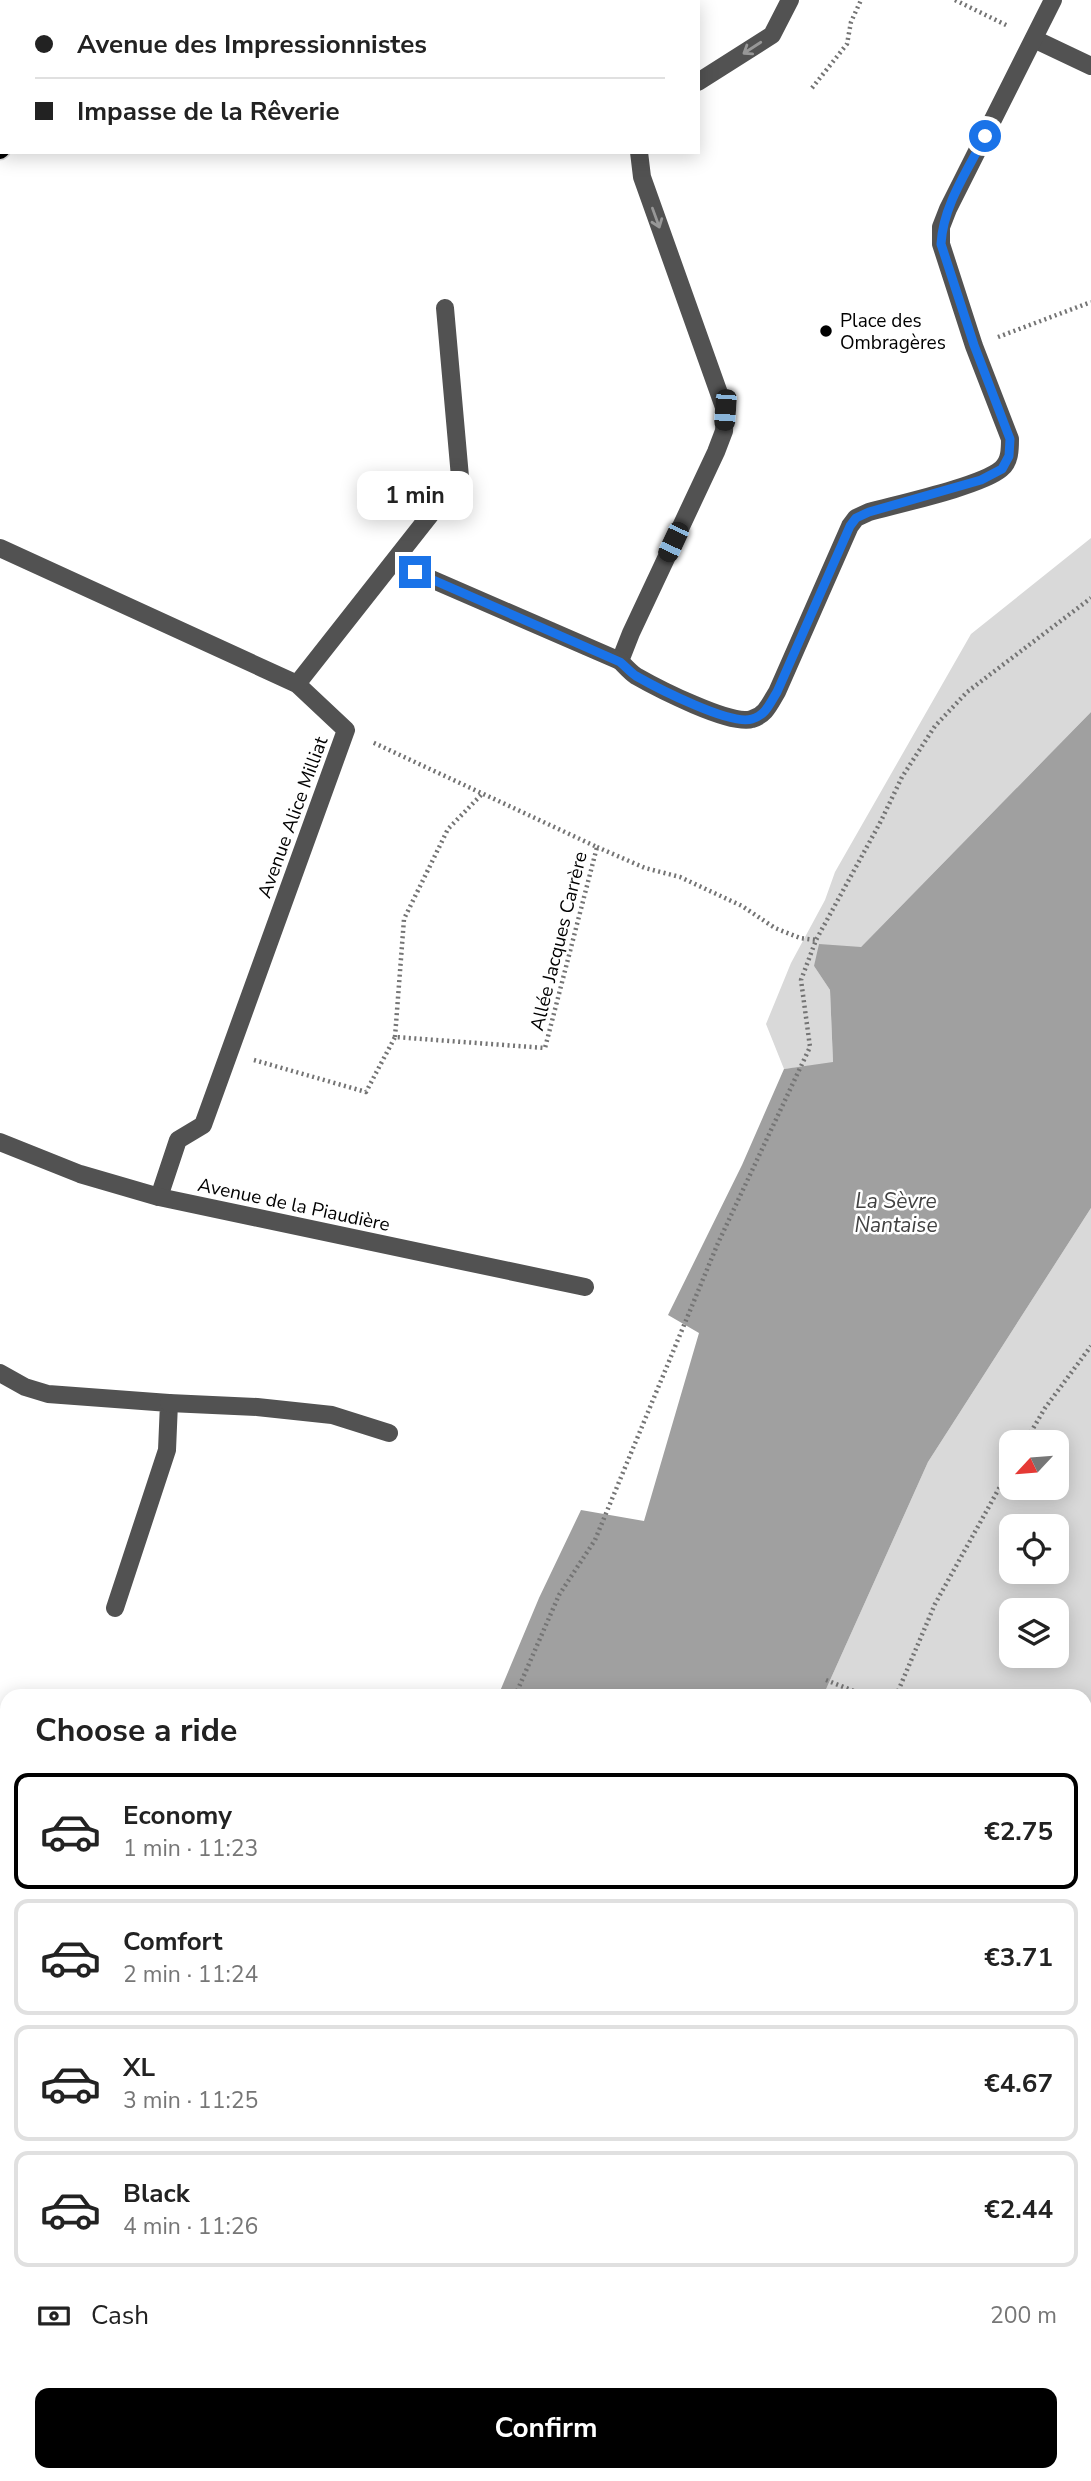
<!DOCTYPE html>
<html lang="en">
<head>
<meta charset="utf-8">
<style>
  body { margin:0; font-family:"Nunito Sans",sans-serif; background:#f2f2f2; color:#222; height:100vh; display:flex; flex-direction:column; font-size:26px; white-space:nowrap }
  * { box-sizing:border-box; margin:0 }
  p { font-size:23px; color:#767676 }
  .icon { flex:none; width:38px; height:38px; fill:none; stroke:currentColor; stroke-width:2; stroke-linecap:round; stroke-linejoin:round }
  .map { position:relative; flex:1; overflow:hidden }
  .side { position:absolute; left:0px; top:1689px; width:1092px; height:793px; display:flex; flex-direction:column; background:#fff; border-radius:21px 21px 0 0; box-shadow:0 4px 18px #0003 }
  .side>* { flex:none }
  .banner { position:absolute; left:0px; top:0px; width:700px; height:154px; box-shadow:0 4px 18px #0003; display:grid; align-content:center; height:154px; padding:0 35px; background:#fff }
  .needle { width:46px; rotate:244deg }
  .controls { position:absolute; left:999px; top:1430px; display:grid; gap:14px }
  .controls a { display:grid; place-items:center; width:70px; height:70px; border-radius:14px; background:#fff; box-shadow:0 4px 18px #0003; font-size:35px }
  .end { position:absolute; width:32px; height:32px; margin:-16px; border:9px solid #1a73e8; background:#fff; box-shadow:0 0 0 4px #fff }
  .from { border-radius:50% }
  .bubble { position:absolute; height:49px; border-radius:14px; background:#fff; box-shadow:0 4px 18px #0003; font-size:23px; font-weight:700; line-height:49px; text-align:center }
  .car { position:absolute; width:21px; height:42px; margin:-21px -10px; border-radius:9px; box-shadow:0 0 5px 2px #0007; background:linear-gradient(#222 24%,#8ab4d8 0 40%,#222 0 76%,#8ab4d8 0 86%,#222 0) }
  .banner b { display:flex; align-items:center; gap:24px; height:66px; font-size:26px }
  .banner b+b { border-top:2px solid #e0e0e0 }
  .banner i { width:18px; height:18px; background:#222 }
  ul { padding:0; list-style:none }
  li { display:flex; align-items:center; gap:21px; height:116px; margin:0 14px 10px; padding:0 21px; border:4px solid #e0e0e0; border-radius:14px }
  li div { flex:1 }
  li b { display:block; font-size:26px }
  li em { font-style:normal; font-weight:700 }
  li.active { border-color:#000 }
  li>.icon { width:63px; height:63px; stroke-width:1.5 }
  h2 { padding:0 35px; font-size:32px; line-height:84px }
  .pay { display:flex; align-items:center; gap:18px; height:77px; padding:0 35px; font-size:26px }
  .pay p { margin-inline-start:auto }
  .button { display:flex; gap:14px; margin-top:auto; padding:14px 35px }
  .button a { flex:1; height:80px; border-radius:14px; background:#000; color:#fff; font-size:28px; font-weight:700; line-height:80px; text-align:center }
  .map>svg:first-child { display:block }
  .green { fill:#d9d9d9; fill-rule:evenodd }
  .water { fill:#a0a0a0 }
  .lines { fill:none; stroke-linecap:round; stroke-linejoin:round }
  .stream { stroke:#a0a0a0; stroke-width:10 }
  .major-casing { stroke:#dbdbdb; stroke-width:21 }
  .path { stroke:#747474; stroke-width:4.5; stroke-dasharray:2 3.5; stroke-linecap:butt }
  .minor { stroke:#525252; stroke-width:18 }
  .major { stroke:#000; stroke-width:18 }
  .oneway { stroke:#979797 }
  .route { stroke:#1a73e8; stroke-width:9 }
  .poi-dot { fill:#000; stroke:#fff; stroke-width:2.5 }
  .labels { text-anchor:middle; stroke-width:5; stroke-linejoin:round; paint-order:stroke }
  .poi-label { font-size:19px; fill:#000; stroke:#fff; text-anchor:start }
  .street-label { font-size:19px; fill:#000; stroke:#fff }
  .water-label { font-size:21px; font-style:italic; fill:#414141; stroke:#fff }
</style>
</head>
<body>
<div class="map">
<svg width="1091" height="2481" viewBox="0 0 1091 2481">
  <rect width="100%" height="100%" fill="#fff"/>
  <g class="green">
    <path d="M1091,538V712L861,947L814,966L830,990L833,1063L784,1069L766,1024L791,963L825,900L835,872L971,634Z"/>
    <path d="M1091,1208V2481H497L499,2474H1085V1696H823L928,1462ZM1012,1442H1057V1488H1012ZM1012,1526H1057V1572H1012ZM1012,1610H1057V1656H1012Z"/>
    <path d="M7,2083V2474L68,2475L66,2481H0V2093Z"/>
  </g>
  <g class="water">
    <path d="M1091,712V1208L928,1462L823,1696H498L539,1598L581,1510L644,1521L699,1333L668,1315L742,1165L784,1069L833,1062L830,990L814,966L819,944L861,947Z"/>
    <path d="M198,2475V2474L499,2475L497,2481H196Z"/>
  </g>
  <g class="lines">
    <g class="stream">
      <path d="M1085,1966L1091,1969"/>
      <path d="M1085,2464L1091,2466"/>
    </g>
    <g class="major-casing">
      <g id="major">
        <path d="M77,2L78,0"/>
        <path d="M0,150L2,148"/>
      </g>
    </g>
    <g class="path">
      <path d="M955,0L1008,26"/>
      <path d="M812,88L847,44L851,22L861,0"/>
      <path d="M998,337L1091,302"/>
      <path d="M597,847L645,868L680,877L742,906L775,928L800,938L816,940"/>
      <path d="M395,1037L404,919L448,829L483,793"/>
      <path d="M254,1060L366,1092L395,1037L545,1048L597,847L372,742"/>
      <path d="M1025,1442L1045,1408L1091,1346"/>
      <path d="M826,1680L866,1696"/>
      <path d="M515,1696L559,1595L595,1540L718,1243L810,1047L801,980L816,940L881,821L902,777L935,726L967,692L1091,598"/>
      <path d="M896,1696L935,1604L1012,1465"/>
      <path d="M1085,1908L1091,1911"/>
      <path d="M1085,1992L1091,1995"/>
      <path d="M0,2002L7,1989"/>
      <path d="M0,2079L7,2066"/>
      <path d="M0,2117L7,2105"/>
      <path d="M672,2474L675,2481"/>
      <path d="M994,2474L1017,2481"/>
      <path d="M7,2481L10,2474"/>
      <path d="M105,2481L106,2474"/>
      <path d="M561,2481L565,2474"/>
      <path d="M932,2481L941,2474"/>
    </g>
    <g class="minor">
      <path d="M571,2L576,0"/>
      <path d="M1034,39L1091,66"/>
      <path d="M698,82L772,35L790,0"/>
      <path d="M639,152L642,177L725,410L724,431L716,452L631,633L620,661C625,666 630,672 636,676C657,688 731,726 752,719C766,715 770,703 777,692L850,526L856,518L869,512C898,504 981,486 1001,469C1010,462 1010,449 1010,439L974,346L941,244V227L948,209L1053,0"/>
      <path d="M0,548L297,684L346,730L203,1125L178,1140L159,1197"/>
      <path d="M415,572L620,661"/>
      <path d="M297,684L460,477L445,308"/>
      <path d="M0,1142L80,1174L159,1197L585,1287"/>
      <path d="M0,1373L25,1387L48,1394L169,1403L167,1450L115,1608"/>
      <path d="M169,1403L257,1407L332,1415L389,1433"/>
      <path d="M0,1766L7,1770"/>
    </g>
    <use href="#major" class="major"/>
  </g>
  <defs><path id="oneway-shaft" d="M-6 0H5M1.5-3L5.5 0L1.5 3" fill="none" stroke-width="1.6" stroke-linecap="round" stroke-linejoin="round" transform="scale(1.75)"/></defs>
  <g class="oneway">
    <use href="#oneway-shaft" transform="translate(752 48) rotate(147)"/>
    <use href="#oneway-shaft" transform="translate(656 218) rotate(70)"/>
  </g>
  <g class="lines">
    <path class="route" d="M415,572L620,662C625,666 630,672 636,676C657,688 731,726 752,719C766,715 770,703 777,692L850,526L856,518L869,512L981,480L1002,469L1009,456L1010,439L974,345L941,244C943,205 968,170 985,136"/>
  </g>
  <circle class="poi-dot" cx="826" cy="331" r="7"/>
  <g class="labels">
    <g class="poi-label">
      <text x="840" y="327">Place des<tspan x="840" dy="22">Ombragères</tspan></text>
    </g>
    <g class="street-label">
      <text transform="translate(292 817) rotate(-70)" y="7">Avenue Alice Milliat</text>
      <text transform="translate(558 941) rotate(-76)" y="7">Allée Jacques Carrère</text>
      <text transform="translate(294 1204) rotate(12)" y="7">Avenue de la Piaudière</text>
    </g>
    <g class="water-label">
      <text x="896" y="1208">La Sèvre<tspan x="896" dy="24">Nantaise</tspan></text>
    </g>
  </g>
</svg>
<div class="controls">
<a><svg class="needle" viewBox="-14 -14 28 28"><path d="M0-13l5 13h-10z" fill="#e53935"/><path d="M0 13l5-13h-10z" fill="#767676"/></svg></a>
<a><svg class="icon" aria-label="locate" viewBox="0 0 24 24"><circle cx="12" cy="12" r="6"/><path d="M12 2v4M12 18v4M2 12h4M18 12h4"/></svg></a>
<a><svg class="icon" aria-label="layers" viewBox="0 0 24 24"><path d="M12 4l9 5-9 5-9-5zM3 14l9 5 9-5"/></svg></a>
</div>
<i class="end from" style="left:985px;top:136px"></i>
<i class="end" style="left:415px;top:572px"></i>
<div class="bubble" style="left:357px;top:471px;width:116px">1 min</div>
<i class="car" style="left:725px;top:410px;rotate:184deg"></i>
<i class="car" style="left:673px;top:542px;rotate:205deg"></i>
<div class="banner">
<b><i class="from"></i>Avenue des Impressionnistes</b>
<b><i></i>Impasse de la Rêverie</b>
</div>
<section class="side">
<h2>Choose a ride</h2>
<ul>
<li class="active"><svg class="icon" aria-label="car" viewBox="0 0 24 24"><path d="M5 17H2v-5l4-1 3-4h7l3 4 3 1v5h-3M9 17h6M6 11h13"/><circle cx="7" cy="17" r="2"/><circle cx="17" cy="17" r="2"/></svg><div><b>Economy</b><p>1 min · 11:23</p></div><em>€2.75</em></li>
<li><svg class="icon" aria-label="car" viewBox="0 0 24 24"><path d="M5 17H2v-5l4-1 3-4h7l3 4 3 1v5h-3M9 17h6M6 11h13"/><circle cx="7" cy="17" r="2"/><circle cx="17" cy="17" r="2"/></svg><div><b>Comfort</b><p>2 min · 11:24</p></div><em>€3.71</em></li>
<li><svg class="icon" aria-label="car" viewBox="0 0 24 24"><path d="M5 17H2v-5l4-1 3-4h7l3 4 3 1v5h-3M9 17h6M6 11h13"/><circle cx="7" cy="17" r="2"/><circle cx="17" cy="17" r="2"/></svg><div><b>XL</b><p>3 min · 11:25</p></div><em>€4.67</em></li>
<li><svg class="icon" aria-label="car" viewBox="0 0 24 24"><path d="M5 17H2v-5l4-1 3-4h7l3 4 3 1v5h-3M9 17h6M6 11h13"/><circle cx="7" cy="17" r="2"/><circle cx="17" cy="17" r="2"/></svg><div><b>Black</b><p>4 min · 11:26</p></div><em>€2.44</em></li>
</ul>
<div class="pay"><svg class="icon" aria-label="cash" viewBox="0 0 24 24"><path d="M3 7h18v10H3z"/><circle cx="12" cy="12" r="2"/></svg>Cash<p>200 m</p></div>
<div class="button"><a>Confirm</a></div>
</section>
</div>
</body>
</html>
